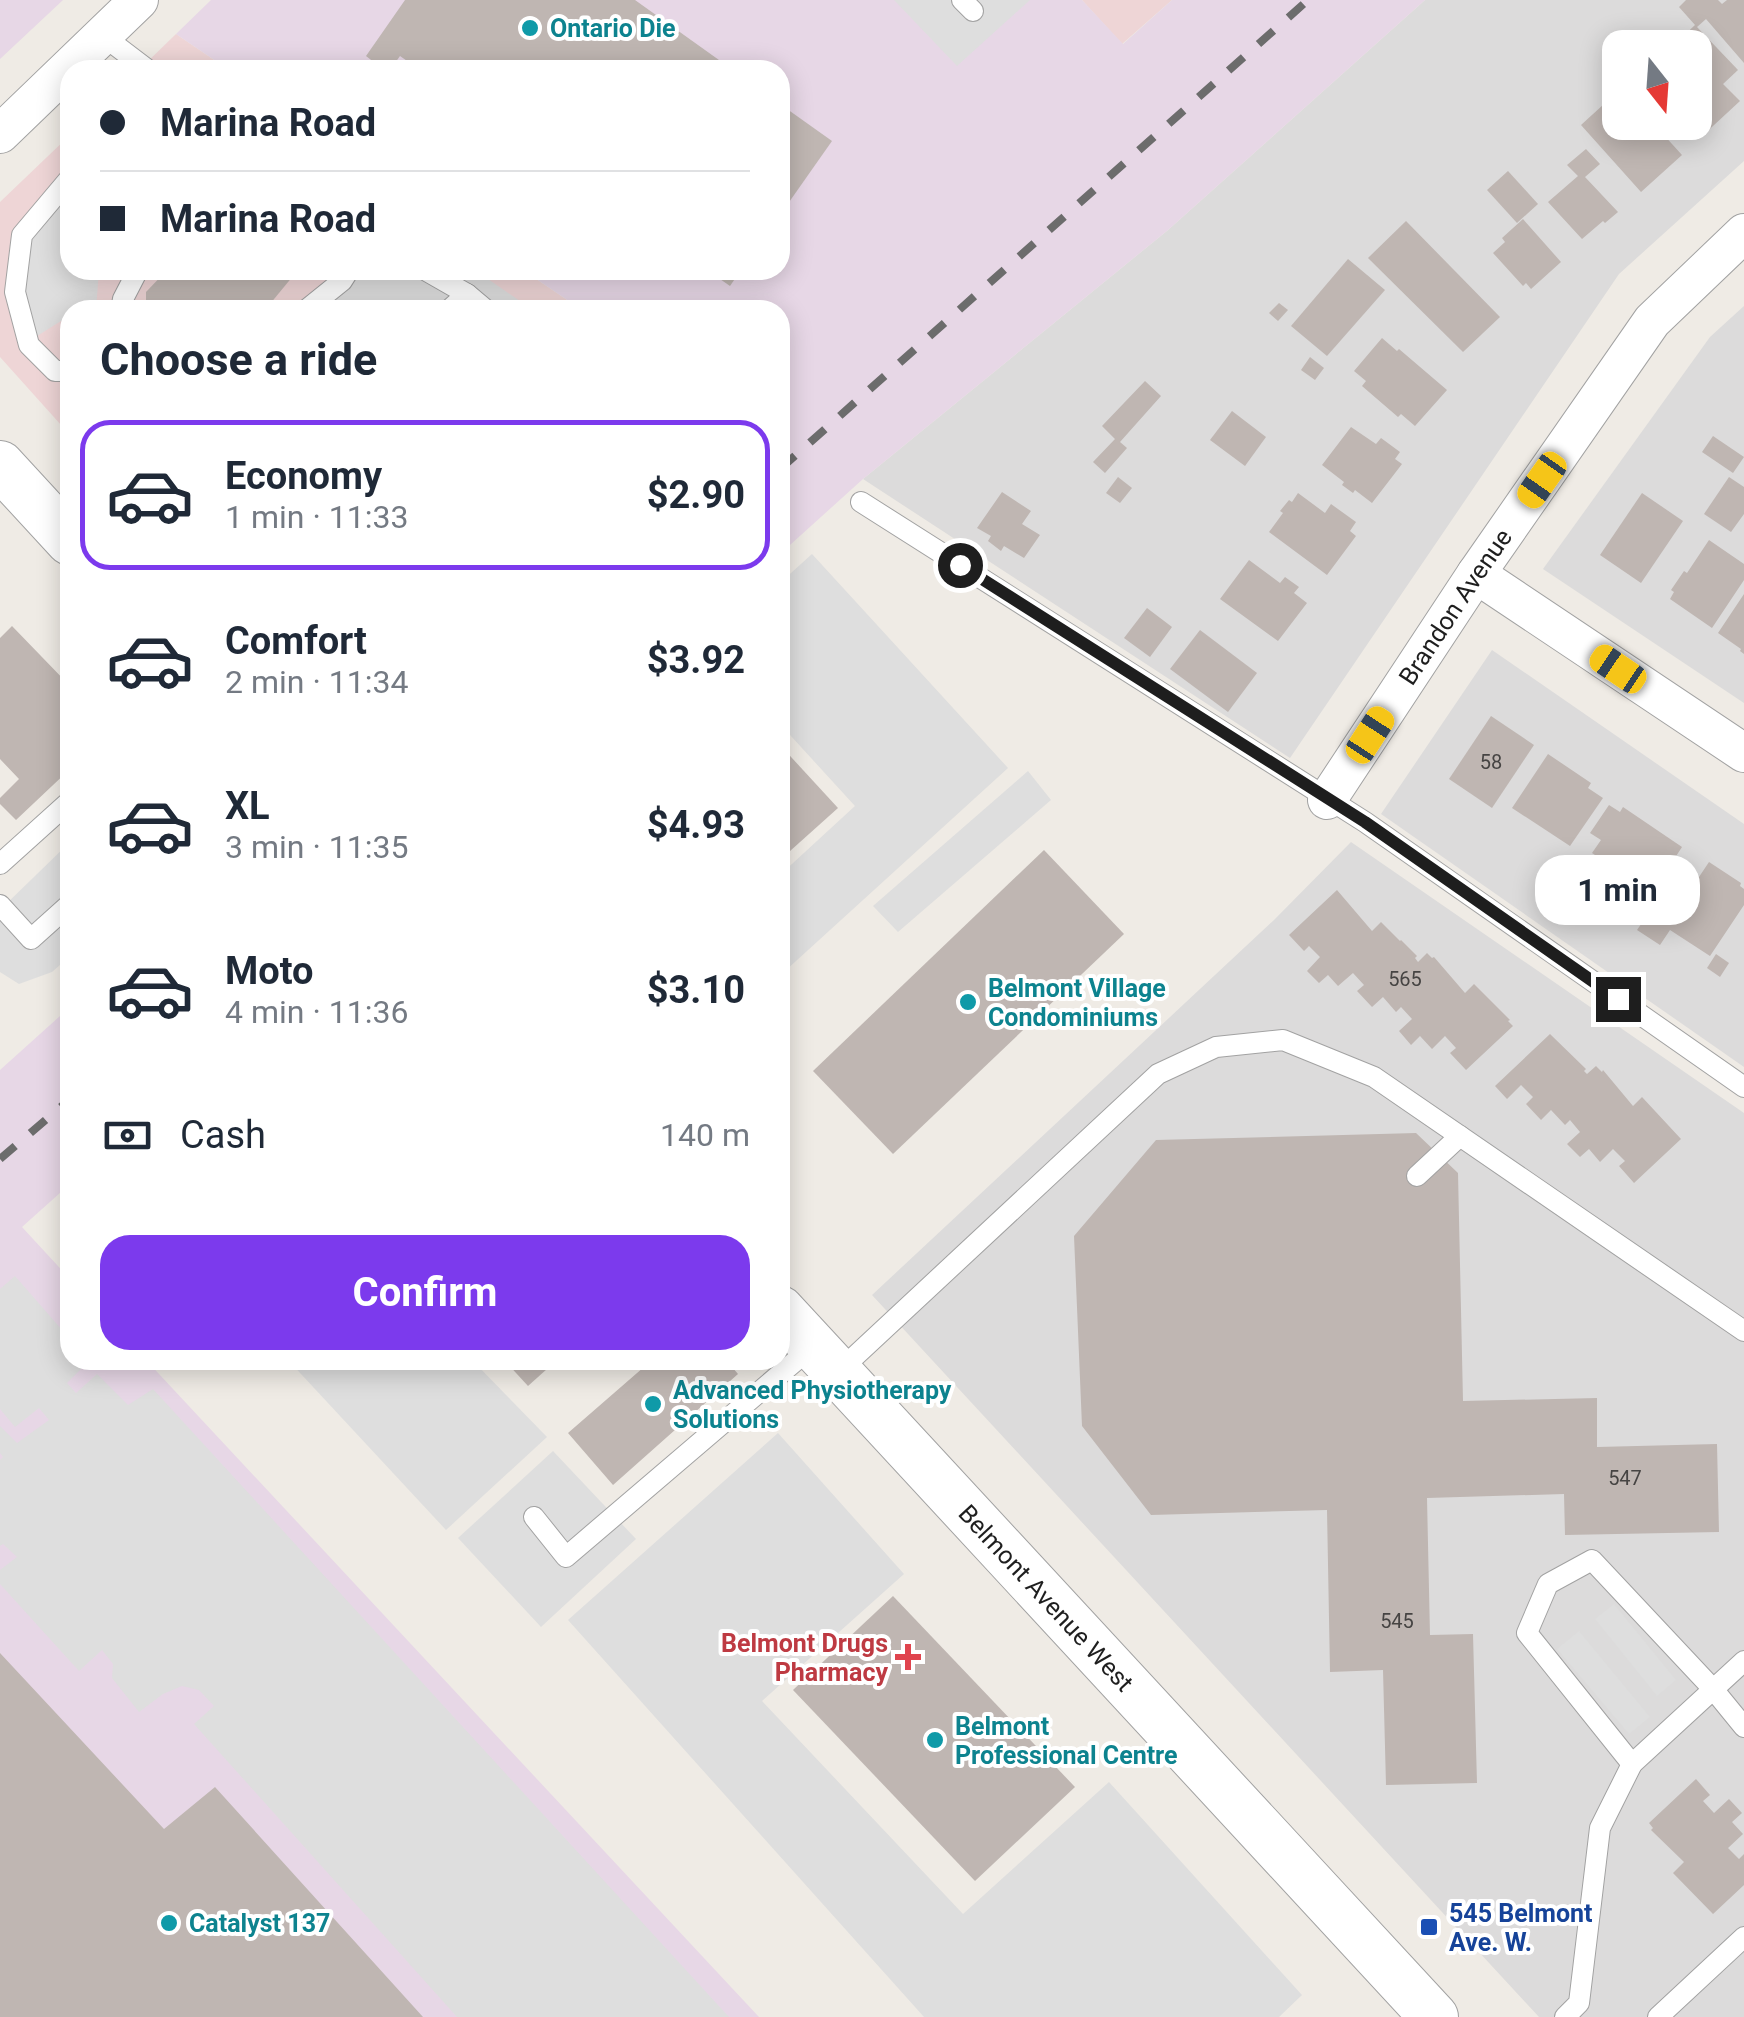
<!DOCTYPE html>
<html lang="en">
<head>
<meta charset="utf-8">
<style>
  body { margin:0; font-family:Roboto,sans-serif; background:#f6f6f7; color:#1f2937; height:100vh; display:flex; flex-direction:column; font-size:38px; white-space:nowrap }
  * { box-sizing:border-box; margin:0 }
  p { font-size:32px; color:#747a83 }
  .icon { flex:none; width:55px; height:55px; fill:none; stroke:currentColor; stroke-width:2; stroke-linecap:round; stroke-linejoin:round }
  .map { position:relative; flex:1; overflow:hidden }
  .sheet { position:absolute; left:60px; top:300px; width:730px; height:1070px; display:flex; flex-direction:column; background:#fff; border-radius:30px; box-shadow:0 5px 25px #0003 }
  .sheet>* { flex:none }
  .banner { position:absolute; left:60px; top:60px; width:730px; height:220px; border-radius:30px; box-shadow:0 5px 25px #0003; display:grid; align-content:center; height:220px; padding:0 40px; background:#fff }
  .needle { width:65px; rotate:163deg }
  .tools { position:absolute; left:1602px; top:30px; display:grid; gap:20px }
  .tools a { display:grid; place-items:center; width:110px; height:110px; border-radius:20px; background:#fff; box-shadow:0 5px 25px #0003; font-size:50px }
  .end { position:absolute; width:45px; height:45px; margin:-22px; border:12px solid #1e1e1e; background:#fff; box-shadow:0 0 0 5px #fff }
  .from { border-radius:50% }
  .bubble { position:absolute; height:70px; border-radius:30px; background:#fff; box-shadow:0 5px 25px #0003; font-size:32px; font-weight:700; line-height:70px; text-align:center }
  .car { position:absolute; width:30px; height:60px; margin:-30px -15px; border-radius:12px; box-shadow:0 0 8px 2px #0007; background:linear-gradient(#f5c518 24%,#345 0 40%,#f5c518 0 76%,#345 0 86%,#f5c518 0) }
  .banner b { display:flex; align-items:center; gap:35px; height:95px; font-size:38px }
  .banner b+b { border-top:2px solid #e0e1e3 }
  .banner i { width:25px; height:25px; background:#1f2937 }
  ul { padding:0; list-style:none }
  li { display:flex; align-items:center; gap:30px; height:150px; margin:0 20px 15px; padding:0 20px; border:5px solid transparent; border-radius:30px }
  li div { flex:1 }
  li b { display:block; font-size:38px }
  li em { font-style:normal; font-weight:700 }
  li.current { border-color:#7c3aed }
  li>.icon { width:90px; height:90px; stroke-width:1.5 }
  h2 { padding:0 40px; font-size:45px; line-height:120px }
  .pay { display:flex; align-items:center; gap:25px; height:110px; padding:0 40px; font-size:38px }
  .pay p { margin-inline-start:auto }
  .action { display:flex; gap:20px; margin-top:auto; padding:20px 40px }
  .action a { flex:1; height:115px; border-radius:30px; background:#7c3aed; color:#fff; font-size:40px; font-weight:700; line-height:115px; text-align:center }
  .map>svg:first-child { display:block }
  .residential { fill:#dcdbdb; fill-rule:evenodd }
  .commercial { fill:#eed5d6 }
  .industrial { fill:#e7d7e6 }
  .parking { fill:#dedede }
  .building { fill:#bfb6b2 }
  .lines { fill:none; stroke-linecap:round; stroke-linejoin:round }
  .service-casing { stroke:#a2a2a2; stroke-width:22 }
  .minor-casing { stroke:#a2a2a2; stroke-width:40 }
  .tertiary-casing { stroke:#a2a2a2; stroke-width:50 }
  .service { stroke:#fff; stroke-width:20 }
  .minor { stroke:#fff; stroke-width:38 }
  .tertiary { stroke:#fff; stroke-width:48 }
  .rail { stroke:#6c6c6c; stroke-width:8; stroke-dasharray:20 20; stroke-linecap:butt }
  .route { stroke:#1e1e1e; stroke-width:12 }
  .culture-dot { fill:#0f9aa8; stroke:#fff; stroke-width:4 }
  .health-dot { fill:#e0444e; stroke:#fff; stroke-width:4 }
  .transit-dot { fill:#1a4fb4; stroke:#fff; stroke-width:4 }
  .labels { text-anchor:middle; stroke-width:8; stroke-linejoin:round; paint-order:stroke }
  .number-label { font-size:20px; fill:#464443 }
  .culture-label { font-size:25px; font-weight:bold; fill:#0d838f; stroke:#fff; text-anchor:start }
  .street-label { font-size:25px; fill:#1e1e1e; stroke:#fff }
  .health-label { font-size:25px; font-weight:bold; fill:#be3a42; stroke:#fff; text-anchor:end }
  .transit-label { font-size:25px; font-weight:bold; fill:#164399; stroke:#fff; text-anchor:start }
</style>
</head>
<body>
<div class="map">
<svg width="1744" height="2017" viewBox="0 0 1744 2017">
  <rect width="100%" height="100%" fill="#efebe5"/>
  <g class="residential">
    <path d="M1425,0H1744V161L1619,274L1290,758L863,479L1168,230ZM1620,48H1695V122H1620Z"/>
    <path d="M1744,306V703L1543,569L1710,337Z"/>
    <path d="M1492,650L1744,824V1067L1381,814Z"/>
    <path d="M1351,842L1744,1113V2017H1539L872,1295L1274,920Z"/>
  </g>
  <g class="commercial">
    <path d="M1082,0H1172L1122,44Z"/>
    <path d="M176,34L229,70H139Z"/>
    <path d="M70,135V270H523L582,310H70V435L0,357V202Z"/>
  </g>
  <g class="industrial">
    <path d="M0,0H63L0,59Z"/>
    <path d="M211,0H1082L1123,44L1172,0H1425L1168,230L863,479L780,554V310H582L523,270H780V70H229L176,34Z"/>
    <path d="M70,1007V1184L22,1227L70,1279V1360H146L759,2017H0V1070Z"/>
  </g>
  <g class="parking">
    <path d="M894,0H1030L957,66Z"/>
    <path d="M70,180V270H99L96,310H70V325L61,321L26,343L12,239Z"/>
    <path d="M346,270H475L533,310H306Z"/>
    <path d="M812,554L1008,768L785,971L780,965V875L855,806L780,724V583Z"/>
    <path d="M1028,771L1051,800L898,932L873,906Z"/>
    <path d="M70,842V956L52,972L19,984L0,972V910Z"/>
    <path d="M15,1276L70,1339V1360L89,1361L67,1383L76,1393L97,1374L128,1405L153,1389L729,2017H457L194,1724L214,1706L199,1690L182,1686L163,1694L139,1712L112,1678L113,1664L102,1650L79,1671L0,1584V1570L17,1557L3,1544L0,1546V1460L3,1457L0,1453V1426L17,1443L49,1420L39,1408L15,1427L0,1409V1289Z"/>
    <path d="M288,1360H472L547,1437L446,1530Z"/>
    <path d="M778,1433L904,1574L762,1701L963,1914L1109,1782L1302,1995L1279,2017H924L568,1620Z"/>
    <path d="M553,1451L636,1539L541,1627L458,1538Z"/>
    <path d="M1614,1604L1676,1680L1657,1696L1595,1619Z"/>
    <path d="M1579,1631L1650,1717L1629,1734L1557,1649Z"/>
  </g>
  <g class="building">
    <path d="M405,0H635L733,70H420L400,56L390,70H384L366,56Z"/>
    <path d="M1686,0H1718L1722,4L1727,0H1744V63L1706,19L1697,27L1738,70L1723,84L1740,101L1700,138L1686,122H1695V48H1671L1695,25L1679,7Z"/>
    <path d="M1615,94L1620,100V122H1652L1682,155L1641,192L1581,125Z"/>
    <path d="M780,104L832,141L780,215Z"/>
    <path d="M1586,149L1600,164L1585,177L1618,212L1605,223L1603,221L1582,239L1548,202L1578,176L1567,165Z"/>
    <path d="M1508,171L1538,204L1517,223L1487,190Z"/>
    <path d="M1523,219L1561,262L1531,289L1526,283L1523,286L1493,253L1505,242L1502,238Z"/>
    <path d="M1406,221L1500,317L1463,352L1368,258Z"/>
    <path d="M1348,259L1385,290L1327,356L1291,326Z"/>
    <path d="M167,270H298L265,310H146V292Z"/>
    <path d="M707,270H741L730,286Z"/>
    <path d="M1279,303L1288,310L1278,321L1269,313Z"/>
    <path d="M1382,338L1397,351L1399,349L1447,390L1415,426L1401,414L1398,417L1362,386L1366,381L1354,371Z"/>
    <path d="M1310,357L1324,368L1315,380L1301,370Z"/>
    <path d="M1145,381L1161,396L1120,442L1127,448L1105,473L1093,462L1115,439L1102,426Z"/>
    <path d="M1232,411L1266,437L1245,466L1210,440Z"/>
    <path d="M1351,427L1376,444L1381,438L1400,452L1395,459L1402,464L1372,503L1355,490L1353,493L1342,485L1344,482L1322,465Z"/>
    <path d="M1713,436L1744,457L1733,473L1702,452Z"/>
    <path d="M1118,477L1132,488L1120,503L1106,493Z"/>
    <path d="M1729,477L1744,487V514L1731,532L1704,514Z"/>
    <path d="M1002,492L1031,511L1022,524L1040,535L1024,558L1004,546L1001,551L988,541L991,536L977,528Z"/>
    <path d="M1298,493L1325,513L1331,504L1356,522L1350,531L1356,536L1327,575L1269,532L1283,513L1280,511L1289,500L1292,502Z"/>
    <path d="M1642,493L1683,521L1641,583L1600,555Z"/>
    <path d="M1709,540L1744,564V580L1712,628L1670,599L1674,592L1671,590L1684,571L1687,573Z"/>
    <path d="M1249,560L1280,583L1285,577L1299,587L1294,593L1307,603L1278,641L1220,599Z"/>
    <path d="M1744,594V654L1740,651L1741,649L1718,633Z"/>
    <path d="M1147,608L1172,627L1150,657L1124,638Z"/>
    <path d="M12,626L70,686V769L16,820L0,804V798L19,779L0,759V638Z"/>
    <path d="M1200,630L1257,673L1228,712L1170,669Z"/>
    <path d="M1491,716L1534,745L1492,808L1449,779Z"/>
    <path d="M780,745L838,808L780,860Z"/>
    <path d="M1548,754L1591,783L1588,788L1603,798L1570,846L1512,808Z"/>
    <path d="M1609,805L1620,812L1623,807L1682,847L1652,893L1592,853L1601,840L1590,833Z"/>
    <path d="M1044,850L1124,934L893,1154L813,1071Z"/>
    <path d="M1709,862L1741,883L1740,886L1744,889V905L1710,956L1670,930L1660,945L1637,930L1673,878L1691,889Z"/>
    <path d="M1552,883L1566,892L1555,910L1541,900Z"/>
    <path d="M1337,890L1372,931L1381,922L1400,941L1401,940L1417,956L1415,958L1418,962L1427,953L1432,958L1434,957L1465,993L1474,984L1510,1020L1508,1021L1513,1026L1466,1070L1450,1053L1456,1048L1445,1036L1432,1049L1420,1036L1411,1045L1399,1031L1412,1019L1401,1007L1396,1012L1383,997L1372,1007L1357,991L1364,985L1353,973L1338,986L1328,975L1319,983L1307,971L1320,957L1309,946L1304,951L1289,935Z"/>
    <path d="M1716,954L1729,963L1720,977L1707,968Z"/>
    <path d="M1550,1034L1586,1069L1584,1071L1587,1074L1596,1066L1602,1072L1603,1070L1633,1106L1642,1097L1681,1139L1634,1183L1619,1166L1625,1161L1613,1149L1600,1162L1589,1149L1580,1157L1567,1144L1580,1132L1570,1120L1565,1125L1551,1110L1541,1120L1526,1104L1533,1097L1521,1085L1507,1099L1495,1086Z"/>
    <path d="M1416,1133L1458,1173L1463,1401L1597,1398V1447L1717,1444L1719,1532L1565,1535L1564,1494L1427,1498L1430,1635L1473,1634L1477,1783L1386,1785L1383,1670L1330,1672L1327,1510L1151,1515L1082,1426L1074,1236L1156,1140Z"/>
    <path d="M504,1360H557L528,1386Z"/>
    <path d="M652,1360H703L710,1368L719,1360H726L738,1374L613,1485L568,1433Z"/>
    <path d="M893,1596L1075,1787L975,1881L793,1690Z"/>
    <path d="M0,1653L164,1829L215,1787L423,2017H0Z"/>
    <path d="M1696,1779L1710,1795L1703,1801L1714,1813L1729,1799L1742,1813L1732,1822L1743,1834L1728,1848L1739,1859L1744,1854V1885L1713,1914L1673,1873L1684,1862L1651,1830L1653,1828L1649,1823Z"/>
  </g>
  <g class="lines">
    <g class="service-casing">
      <g id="service">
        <path d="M962,0L973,11"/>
        <path d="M102,35L148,70"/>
        <path d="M70,178L22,235L15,292L29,345L55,371H70"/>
        <path d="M425,270L467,294"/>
        <path d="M121,310L123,299L138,270"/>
        <path d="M306,310L342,281L349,270"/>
        <path d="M449,310L467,294L486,310"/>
        <path d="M861,502L1365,822L1744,1087"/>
        <path d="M0,864L70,801"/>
        <path d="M0,905L31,939L70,904"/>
        <path d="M1417,1176L1460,1136"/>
        <path d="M838,1372L1158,1074L1216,1047L1283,1040L1374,1077L1744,1331"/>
        <path d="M534,1517L566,1557L813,1346"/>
        <path d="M1632,1764L1527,1633L1548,1584L1592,1560L1713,1689L1744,1727"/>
        <path d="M1565,2017L1579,2003L1600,1828L1632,1764L1744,1661"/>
        <path d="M1658,2017L1744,1937"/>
      </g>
    </g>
    <g class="minor-casing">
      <g id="minor">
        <path d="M0,134L139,0"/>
        <path d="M1476,574L1744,753"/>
        <path id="s1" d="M1327,800L1476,574L1652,321L1744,233"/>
      </g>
    </g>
    <g class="tertiary-casing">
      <g id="tertiary">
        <path d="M0,465L70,541"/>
        <path id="s2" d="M780,1310L1434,2017"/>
      </g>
    </g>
    <use href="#service" class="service"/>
    <use href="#minor" class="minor"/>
    <use href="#tertiary" class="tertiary"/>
    <g class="rail">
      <path d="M780,469L1308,0"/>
      <path d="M0,1159L70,1099"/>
    </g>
  </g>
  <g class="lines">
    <path class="route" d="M960,565L1365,822L1618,999"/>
  </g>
  <g class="culture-dot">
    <circle cx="530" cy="28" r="10"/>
    <circle cx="968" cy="1002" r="10"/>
    <circle cx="653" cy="1404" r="10"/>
    <circle cx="935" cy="1740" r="10"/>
    <circle cx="169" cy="1923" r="10"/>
  </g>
  <path class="health-dot" d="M903 1642h10v10h10v10h-10v10h-10v-10h-10v-10h10z"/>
  <rect class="transit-dot" x="1419" y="1917" width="20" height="20" rx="5"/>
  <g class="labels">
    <g class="number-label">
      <text x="1491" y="769">58</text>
      <text x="1405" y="986">565</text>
      <text x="1625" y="1485">547</text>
      <text x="1397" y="1628">545</text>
    </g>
    <g class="culture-label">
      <text x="550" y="37">Ontario Die</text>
      <text x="988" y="997">Belmont Village<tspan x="988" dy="29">Condominiums</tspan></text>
      <text x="673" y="1399">Advanced Physiotherapy<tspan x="673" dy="29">Solutions</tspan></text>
      <text x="955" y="1735">Belmont<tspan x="955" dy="29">Professional Centre</tspan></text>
      <text x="189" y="1932">Catalyst 137</text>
    </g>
    <g class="street-label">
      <text dy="9" stroke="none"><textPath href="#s1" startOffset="232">Brandon Avenue</textPath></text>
      <text dy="9" stroke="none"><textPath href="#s2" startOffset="392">Belmont Avenue West</textPath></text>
    </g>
    <g class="health-label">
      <text x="888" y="1652">Belmont Drugs<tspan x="888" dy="29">Pharmacy</tspan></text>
    </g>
    <g class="transit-label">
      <text x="1449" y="1922">545 Belmont<tspan x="1449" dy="29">Ave. W.</tspan></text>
    </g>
  </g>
</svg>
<div class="tools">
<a><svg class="needle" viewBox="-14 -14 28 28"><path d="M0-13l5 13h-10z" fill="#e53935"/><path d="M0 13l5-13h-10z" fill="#747a83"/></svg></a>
</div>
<i class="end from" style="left:960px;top:565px"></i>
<i class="end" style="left:1618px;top:999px"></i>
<div class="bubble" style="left:1535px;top:855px;width:165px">1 min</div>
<i class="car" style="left:1542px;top:480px;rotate:215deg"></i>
<i class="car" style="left:1618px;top:669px;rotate:304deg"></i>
<i class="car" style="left:1370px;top:735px;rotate:33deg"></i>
<div class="banner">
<b><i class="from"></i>Marina Road</b>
<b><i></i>Marina Road</b>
</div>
<section class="sheet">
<h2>Choose a ride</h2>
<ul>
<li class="current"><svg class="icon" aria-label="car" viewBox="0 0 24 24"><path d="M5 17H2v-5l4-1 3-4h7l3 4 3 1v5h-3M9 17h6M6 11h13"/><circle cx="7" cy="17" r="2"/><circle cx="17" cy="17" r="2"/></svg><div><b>Economy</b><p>1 min · 11:33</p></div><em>$2.90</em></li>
<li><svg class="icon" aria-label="car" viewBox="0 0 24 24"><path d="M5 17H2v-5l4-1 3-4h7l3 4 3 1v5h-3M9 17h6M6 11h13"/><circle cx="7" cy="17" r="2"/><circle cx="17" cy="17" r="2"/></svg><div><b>Comfort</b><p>2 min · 11:34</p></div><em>$3.92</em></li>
<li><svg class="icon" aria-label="car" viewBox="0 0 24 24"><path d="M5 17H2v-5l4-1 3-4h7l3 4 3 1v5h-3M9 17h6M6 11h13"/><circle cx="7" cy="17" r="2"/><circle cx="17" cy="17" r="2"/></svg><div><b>XL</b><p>3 min · 11:35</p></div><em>$4.93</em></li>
<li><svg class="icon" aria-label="car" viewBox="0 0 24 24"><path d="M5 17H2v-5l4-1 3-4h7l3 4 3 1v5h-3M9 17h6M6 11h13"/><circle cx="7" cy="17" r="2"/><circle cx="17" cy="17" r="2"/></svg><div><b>Moto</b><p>4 min · 11:36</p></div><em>$3.10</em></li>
</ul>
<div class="pay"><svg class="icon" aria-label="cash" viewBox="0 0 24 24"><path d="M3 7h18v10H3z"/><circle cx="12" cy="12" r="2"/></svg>Cash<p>140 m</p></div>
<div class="action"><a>Confirm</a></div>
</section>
</div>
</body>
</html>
